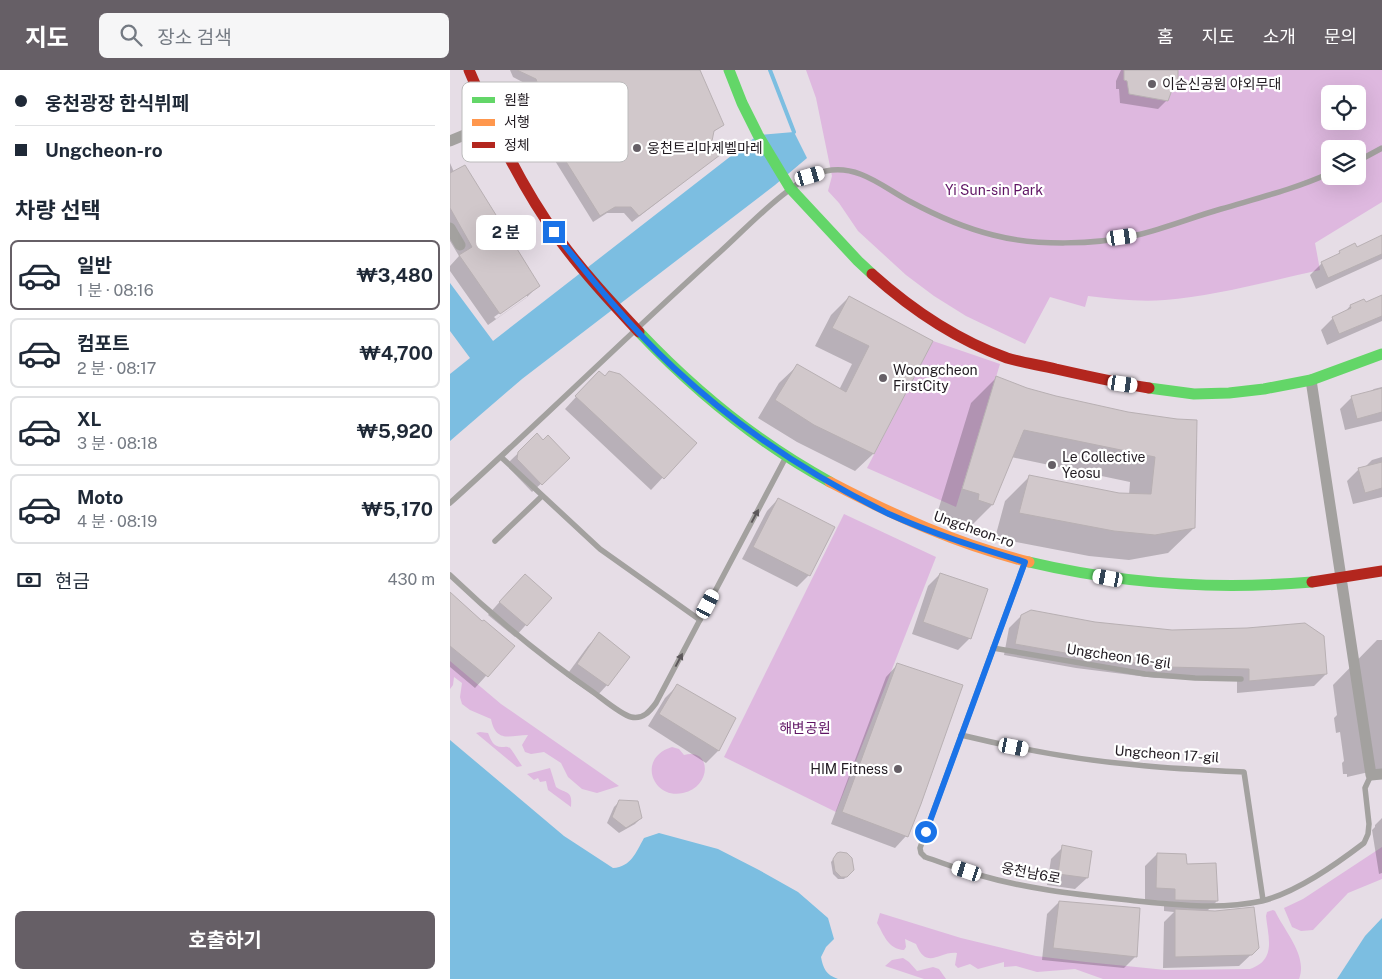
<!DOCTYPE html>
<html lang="ko">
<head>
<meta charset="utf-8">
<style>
  body { margin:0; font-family:"Public Sans","Noto Sans KR",sans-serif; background:#f6f6f7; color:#1f2937; height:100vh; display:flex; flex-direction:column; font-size:19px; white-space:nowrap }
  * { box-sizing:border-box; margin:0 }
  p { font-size:16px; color:#747a83 }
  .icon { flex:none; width:28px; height:28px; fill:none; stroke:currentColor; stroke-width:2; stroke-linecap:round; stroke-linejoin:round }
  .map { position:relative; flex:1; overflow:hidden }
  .sheet { display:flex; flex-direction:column; background:#fff; width:450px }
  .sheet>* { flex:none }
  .hud { display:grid; align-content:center; height:110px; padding:0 15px; background:#fff }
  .fabs { position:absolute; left:871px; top:15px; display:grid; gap:10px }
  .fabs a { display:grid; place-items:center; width:45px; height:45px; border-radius:8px; background:#fff; box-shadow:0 5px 20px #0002; font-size:25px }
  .end { position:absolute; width:22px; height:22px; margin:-11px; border:6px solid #1a73e8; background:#fff; box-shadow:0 0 0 2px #fff }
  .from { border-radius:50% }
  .bubble { position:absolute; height:35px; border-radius:8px; background:#fff; box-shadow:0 5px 20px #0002; font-size:16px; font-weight:700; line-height:35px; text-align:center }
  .car { position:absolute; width:15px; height:30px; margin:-15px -8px; border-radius:6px; box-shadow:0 0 4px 1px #0007; background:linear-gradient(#fff 24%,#345 0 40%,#fff 0 76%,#345 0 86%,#fff 0) }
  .hud b { display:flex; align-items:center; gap:18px; height:48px; font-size:19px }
  .hud b+b { border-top:1px solid #e0e1e3 }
  .hud i { width:12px; height:12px; background:#1f2937 }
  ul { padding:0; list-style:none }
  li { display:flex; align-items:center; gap:15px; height:70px; margin:0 10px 8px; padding:0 5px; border:2px solid #e0e1e3; border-radius:8px }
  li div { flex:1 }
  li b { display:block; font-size:19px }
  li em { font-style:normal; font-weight:700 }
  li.current { border-color:#665f66 }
  li>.icon { width:45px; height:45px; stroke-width:1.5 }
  h2 { padding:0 15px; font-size:22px; line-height:60px }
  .pay { display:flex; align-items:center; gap:12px; height:55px; padding:0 15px; font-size:19px }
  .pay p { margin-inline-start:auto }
  .primary-button { display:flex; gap:10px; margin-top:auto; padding:10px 15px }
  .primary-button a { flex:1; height:58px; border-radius:8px; background:#665f66; color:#fff; font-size:20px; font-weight:700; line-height:58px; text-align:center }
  header { display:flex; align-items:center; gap:30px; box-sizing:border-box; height:70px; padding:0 25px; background:#665f66; color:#fff }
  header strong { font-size:24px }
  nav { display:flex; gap:28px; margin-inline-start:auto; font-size:18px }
  .search { width:350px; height:45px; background:#f6f6f7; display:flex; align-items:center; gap:12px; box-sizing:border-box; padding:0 18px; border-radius:8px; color:#747a83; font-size:19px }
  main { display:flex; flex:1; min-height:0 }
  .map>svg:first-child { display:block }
  .green { fill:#deb8df; fill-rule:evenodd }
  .water { fill:#7cbee1 }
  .shadow { fill:#0003; fill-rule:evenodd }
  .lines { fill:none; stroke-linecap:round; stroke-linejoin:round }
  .stream { stroke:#7cbee1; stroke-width:4 }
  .building { fill:#d1c8cb; stroke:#b8b0b3 }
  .lane { stroke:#a3a19f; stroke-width:5.5 }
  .street { stroke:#a3a19f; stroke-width:11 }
  .fast { stroke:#63d668; stroke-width:11 }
  .slow { stroke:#ff974d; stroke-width:11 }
  .jam { stroke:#b3261e; stroke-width:11 }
  .oneway { fill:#5c575a }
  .route { stroke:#1a73e8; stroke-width:6 }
  .poi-dot { fill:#665f66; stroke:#fff; stroke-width:2 }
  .labels { text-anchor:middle; stroke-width:4.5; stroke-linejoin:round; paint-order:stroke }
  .poi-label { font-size:14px; fill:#211b21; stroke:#fff; text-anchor:start }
  .park-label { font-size:14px; fill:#5f1464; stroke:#fff }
  .street-label { font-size:14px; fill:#211b21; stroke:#fff }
  .key { fill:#fff; stroke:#bcbbbc; stroke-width:1 }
  .key-label { font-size:14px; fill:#211b21 }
</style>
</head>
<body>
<header>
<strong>지도</strong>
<div class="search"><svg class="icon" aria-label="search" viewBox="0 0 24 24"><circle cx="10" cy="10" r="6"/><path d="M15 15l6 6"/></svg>장소 검색</div>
<nav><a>홈</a><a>지도</a><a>소개</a><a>문의</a></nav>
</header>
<main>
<section class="sheet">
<div class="hud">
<b><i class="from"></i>웅천광장 한식뷔페</b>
<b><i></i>Ungcheon-ro</b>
</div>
<h2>차량 선택</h2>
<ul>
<li class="current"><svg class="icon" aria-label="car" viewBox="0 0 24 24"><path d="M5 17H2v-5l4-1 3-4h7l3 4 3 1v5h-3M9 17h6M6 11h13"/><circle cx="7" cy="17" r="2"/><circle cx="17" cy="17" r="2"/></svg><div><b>일반</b><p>1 분 · 08:16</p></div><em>₩3,480</em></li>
<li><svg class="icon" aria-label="car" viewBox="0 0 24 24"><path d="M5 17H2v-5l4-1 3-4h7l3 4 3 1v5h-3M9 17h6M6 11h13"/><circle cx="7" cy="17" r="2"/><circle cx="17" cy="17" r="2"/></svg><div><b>컴포트</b><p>2 분 · 08:17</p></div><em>₩4,700</em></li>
<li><svg class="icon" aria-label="car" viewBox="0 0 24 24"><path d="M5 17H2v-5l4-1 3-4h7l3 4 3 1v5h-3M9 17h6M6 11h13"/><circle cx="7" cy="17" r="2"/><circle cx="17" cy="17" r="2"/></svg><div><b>XL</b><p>3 분 · 08:18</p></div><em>₩5,920</em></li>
<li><svg class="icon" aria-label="car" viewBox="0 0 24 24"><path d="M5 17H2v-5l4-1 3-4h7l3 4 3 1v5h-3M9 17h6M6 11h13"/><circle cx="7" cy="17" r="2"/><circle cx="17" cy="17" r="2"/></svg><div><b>Moto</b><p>4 분 · 08:19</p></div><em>₩5,170</em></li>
</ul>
<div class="pay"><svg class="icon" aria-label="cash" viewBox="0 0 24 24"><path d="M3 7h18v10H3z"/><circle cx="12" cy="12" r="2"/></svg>현금<p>430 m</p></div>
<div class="primary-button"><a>호출하기</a></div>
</section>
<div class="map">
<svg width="932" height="909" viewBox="0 0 932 909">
  <rect width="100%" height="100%" fill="#e6dde6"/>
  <g class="green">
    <path d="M356,0H932V132L865,173L870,200C820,211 765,226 715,230C689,232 664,229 638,226L635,237L600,227L575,274L516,246L484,226L456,205L408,161L389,133L378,121L382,106L366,28ZM880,24H908V51H880ZM880,79H908V106H880Z"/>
    <path d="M483,271L550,294L506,437L417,398Z"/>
    <path d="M394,444L486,487L386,742L274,687Z"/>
    <path d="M0,591L51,634L169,716L147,723L132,719L118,707L111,693L94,682L81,684L75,682L72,675L78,665C61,665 46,674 41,649L20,640L12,634L10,627L12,613L4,607L3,615L0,619Z"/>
    <path d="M30,662L38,663C41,670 43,677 52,677C56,677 56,676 60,678C62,680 70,693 72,696L67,697L26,663Z"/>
    <path d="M222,677L229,679L234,685C261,677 263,716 233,723C203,730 186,688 222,677Z"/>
    <path d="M100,698L106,717C116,724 123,720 121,737L98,720L96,711L90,712L88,708L84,710L77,704Z"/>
    <path d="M932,777V809L898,823L863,860L851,861L842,857L834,838L853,829Z"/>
    <path d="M823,840L825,841C835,862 858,886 849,909H653L625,899L587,902L566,896L554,897V892L528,899L520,894L508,898L505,895L507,883C489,881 477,901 466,874L455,869L456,877L454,880C438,879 434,865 427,853L430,843L511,868L586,886L636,892L716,900L800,899C827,890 818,867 816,846L817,842Z"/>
    <path d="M453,888L459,892L467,901L483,897L489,899L496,909H474L435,896L442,890Z"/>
  </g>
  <g class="water">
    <path d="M344,62L357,88L325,115L72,309L0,371V304L20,288L0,261V213L43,271L308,65Z"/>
    <path d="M0,670L114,766L163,798C181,797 186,782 194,768L209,763L268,779L309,800L348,822L378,848L384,869L376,877L371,887C373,898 376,905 388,909H0Z"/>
    <path d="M932,848V909H887L915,866Z"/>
  </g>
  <g class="shadow">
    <path d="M60,0H248L273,54L262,63L261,71L268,85L182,152L174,143H157L143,152L84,57L87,38L80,16L63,7Z"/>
    <path d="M671,0H725L724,17L720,21L717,30L708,39L670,33L669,19H666V11Z"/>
    <path d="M0,93L4,102L88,216L76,228L38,255L0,201V196L9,186L0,171ZM77,224V227L46,249L44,247Z"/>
    <path d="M932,167V189L866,219L860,205L872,193L885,187L890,182L906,178Z"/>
    <path d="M932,226V251L877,275L871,260L883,248L894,243L900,236L914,231L915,234Z"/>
    <path d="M399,227L482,271L423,384L405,401L347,372L308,348L329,313L347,296L389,320L402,294L365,276L381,245Z"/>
    <path d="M546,308L577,320L678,343L727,351L744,458L718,483L679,490L639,486L545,468L555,431L580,406L669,424L679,425L680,412L561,387L542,435L517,460L503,455L505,449L487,444L521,333Z"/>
    <path d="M137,315L245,373L201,420L115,339Z"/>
    <path d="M932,317V351L895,360L890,339L902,327L920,322L924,319Z"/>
    <path d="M87,365L110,396L82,422L59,398V392Z"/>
    <path d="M932,387V427L903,434L897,411L909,399L914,398L922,390Z"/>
    <path d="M328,429L359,505L347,517L292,489L317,441Z"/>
    <path d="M490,504L520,568L508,580L462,564L478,516Z"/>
    <path d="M63,517L100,528L65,567L38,545Z"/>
    <path d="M0,525L32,553L63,576L25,618L0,597Z"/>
    <path d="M571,546L876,604L864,616L787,623V610L705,608L626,598L554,585L559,558Z"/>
    <path d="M149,564L157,615L146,627L116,606L138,576Z"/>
    <path d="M927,570H932V699L897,707V704H893L892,693L894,691L890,662L886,663L884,648L887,645L883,615Z"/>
    <path d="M447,595L456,766L445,778L381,754L436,607Z"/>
    <path d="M227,616L285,649L268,681L256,693L198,656L215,628Z"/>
    <path d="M170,731L191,748L185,754L169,763L157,753L164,737Z"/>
    <path d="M932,748V803L929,804L922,760L925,757V755Z"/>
    <path d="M613,777L637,808L625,819L597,815L601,789Z"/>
    <path d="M707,784L736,795L767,831L756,842L808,878L789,896L713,898L714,852L724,842L714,841V831L695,830V796Z"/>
    <path d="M385,787L403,800L394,809H388L383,804L381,792Z"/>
    <path d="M609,832L686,886L674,898L592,890L597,844Z"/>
  </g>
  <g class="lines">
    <path class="stream" d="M320,0L344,62"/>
  </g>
  <g class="building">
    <path d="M67,0H250L274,55L264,61L262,71L270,85L189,146L181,137H165L150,146L90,50L93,30L86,9Z"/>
    <path d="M674,0H728V11L725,18L723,17L718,31L679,24L677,11L674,10Z"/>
    <path d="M15,95L90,216L50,244L9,185L22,177L0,138V103Z"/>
    <path d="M932,165V184L878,208L871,192L890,183L889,181L905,173L907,177Z"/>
    <path d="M932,225V246L889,264L882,247L901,238L900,235L914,229L916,232Z"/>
    <path d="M399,226L483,271L424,384L364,355L325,330L347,294L396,322L419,276L382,258Z"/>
    <path d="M149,301L155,306L159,301L170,304L247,373L214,409L125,326Z"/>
    <path d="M546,306L577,318L606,326L678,342L727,349L747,350L745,458L705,465L664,461L569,443L579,405L669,423L701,424L705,387L574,360L543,435L528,430L529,424L512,419Z"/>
    <path d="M932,318V342L907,349L901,326Z"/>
    <path d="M87,363L93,370L98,365L120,388L92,415L67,389L68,382Z"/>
    <path d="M932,392V418L915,423L908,398Z"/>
    <path d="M328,428L385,457L360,506L303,477Z"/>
    <path d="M490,503L538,519L521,569L473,552Z"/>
    <path d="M75,504L102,528L77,556L49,532Z"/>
    <path d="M0,522L32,551L34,550L65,576L38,607L0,576Z"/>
    <path d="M581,540L645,552L722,560L797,558L855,553L874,566L877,604L799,611V599L717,597L638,587L565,574L571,545Z"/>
    <path d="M149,562L180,587L158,616L127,594Z"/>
    <path d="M447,593L513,615L471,734L458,767L392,742Z"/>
    <path d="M227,614L286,648L269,681L209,644Z"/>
    <path d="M169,730L188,731L192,748L176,758L162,747Z"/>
    <path d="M612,775L642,781L638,808L608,804Z"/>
    <path d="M390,782L397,783L402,788L404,800L397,807H391L385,801L383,789L387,783Z"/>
    <path d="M707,783L736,784L737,794L766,793L768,831L725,830V819L706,818Z"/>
    <path d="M609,831L690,838L687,887L603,878Z"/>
    <path d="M804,837L809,878L802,885L725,887V839L765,841Z"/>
  </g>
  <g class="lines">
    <g class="lane">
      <path d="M908,91L932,78"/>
      <path d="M51,387L150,479L250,550"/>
      <path d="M0,433C91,351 179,264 270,182C297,158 342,108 376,101C409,94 434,118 461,132C487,146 515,158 543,165C585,176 645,175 687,165C716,158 743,147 771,139C808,128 845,119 880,103"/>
      <path d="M45,471L92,426"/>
      <path d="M575,492L470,778L471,783L475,787C493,793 511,800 529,805C580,820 634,825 687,831C727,835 771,840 812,831C847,822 885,795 914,773L918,764L919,754L915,718L921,705"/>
      <path d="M0,505C45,548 92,587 143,622C153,629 170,644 181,647C193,650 200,641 206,633L336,387"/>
      <path d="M543,578L695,604L745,608L791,609"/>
      <path d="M511,665C569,679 628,690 687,695C723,699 758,700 794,702L813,830"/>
    </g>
    <g class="street">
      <path d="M0,71L41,54"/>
      <path d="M0,158L10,175"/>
      <path d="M861,310L921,705L932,704"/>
    </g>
    <g class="fast">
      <path d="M279,0L292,33L308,65L340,118L408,191L422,204"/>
      <path d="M189,262C245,321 308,373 380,412"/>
      <path d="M699,318L744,324L779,323L814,319L861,310L932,284"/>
      <path d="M579,492C672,514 767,520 862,512"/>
    </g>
    <path class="slow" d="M380,412C443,445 509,475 579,492"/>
    <g class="jam">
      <path d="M19,0C44,59 71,117 109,169C133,202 161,232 189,262"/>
      <path d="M422,204C461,239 507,270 557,288C573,293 590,295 606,299C637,306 668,313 699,318"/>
      <path d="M862,512L932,501"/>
    </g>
  </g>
  <defs><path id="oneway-solid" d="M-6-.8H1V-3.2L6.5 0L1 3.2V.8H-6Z" transform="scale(1.25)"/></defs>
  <g class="oneway">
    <use href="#oneway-solid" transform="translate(305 446) rotate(-62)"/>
    <use href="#oneway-solid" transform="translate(229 590) rotate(-62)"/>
  </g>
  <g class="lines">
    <path class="route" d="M104,162C141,209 180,257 224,298C288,358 361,406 439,444C483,464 529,478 575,492L476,762"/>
  </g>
  <g class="poi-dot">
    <circle cx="702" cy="14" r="5"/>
    <circle cx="187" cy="78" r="5"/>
    <circle cx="433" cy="308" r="5"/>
    <circle cx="602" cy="395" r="5"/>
    <circle cx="448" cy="699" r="5"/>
  </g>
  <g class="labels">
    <g class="poi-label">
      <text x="712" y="19">이순신공원 야외무대</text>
      <text x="197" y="83">웅천트리마제벨마레</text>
      <text x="443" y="305">Woongcheon<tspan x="443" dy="16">FirstCity</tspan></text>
      <text x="612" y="392">Le Collective<tspan x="612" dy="16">Yeosu</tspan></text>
      <text x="438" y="704" text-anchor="end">HIM Fitness</text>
    </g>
    <g class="park-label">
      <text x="544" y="125">Yi Sun-sin Park</text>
      <text x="355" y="663">해변공원</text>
    </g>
    <g class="street-label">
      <text transform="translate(524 459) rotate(19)" y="5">Ungcheon-ro</text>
      <text transform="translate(669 586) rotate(8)" y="5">Ungcheon 16-gil</text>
      <text transform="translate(717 684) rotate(4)" y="5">Ungcheon 17-gil</text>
      <text transform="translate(581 803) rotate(11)" y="5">웅천남6로</text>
    </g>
  </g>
  <rect x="12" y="12" width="166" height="80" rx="8" class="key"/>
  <rect x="22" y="27" width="23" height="6" fill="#63d668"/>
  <rect x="22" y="49" width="23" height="7" fill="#ff974d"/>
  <rect x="22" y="72" width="23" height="6" fill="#b3261e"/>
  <g class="key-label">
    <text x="54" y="35">원활</text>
    <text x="54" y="57">서행</text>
    <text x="54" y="80">정체</text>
  </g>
</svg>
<div class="fabs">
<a><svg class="icon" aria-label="locate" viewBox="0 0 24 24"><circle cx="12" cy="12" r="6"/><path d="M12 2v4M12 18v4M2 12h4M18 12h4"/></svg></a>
<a><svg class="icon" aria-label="layers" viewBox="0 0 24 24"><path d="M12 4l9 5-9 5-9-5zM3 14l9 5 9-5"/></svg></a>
</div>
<i class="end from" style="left:476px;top:762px"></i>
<i class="end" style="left:104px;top:162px"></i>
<div class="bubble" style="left:26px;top:145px;width:60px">2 분</div>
<i class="car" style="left:360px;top:106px;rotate:74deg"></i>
<i class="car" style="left:672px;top:167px;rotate:82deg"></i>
<i class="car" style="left:673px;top:314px;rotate:98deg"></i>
<i class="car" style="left:658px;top:508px;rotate:280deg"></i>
<i class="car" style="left:258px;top:534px;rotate:28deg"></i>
<i class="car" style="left:564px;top:677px;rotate:101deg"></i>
<i class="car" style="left:517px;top:801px;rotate:288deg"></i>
</div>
</main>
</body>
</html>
